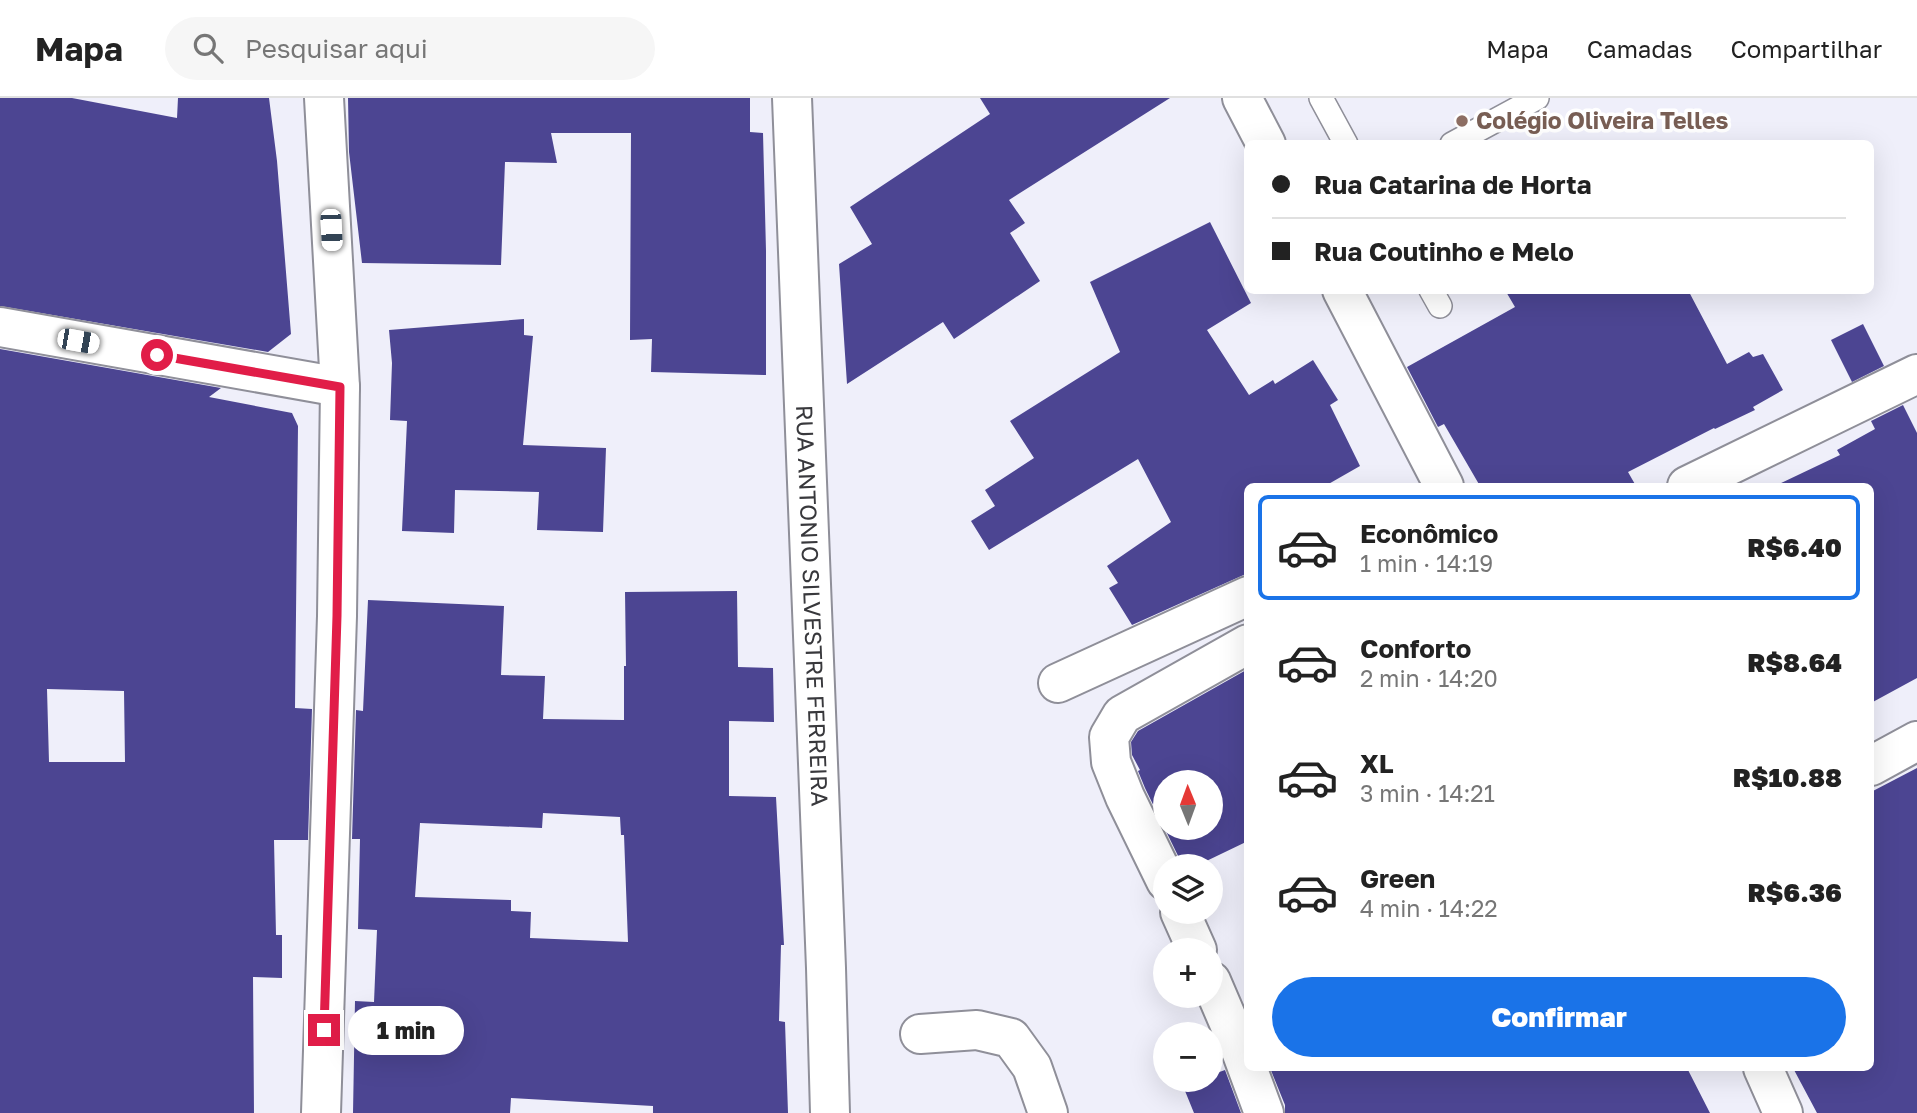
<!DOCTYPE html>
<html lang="pt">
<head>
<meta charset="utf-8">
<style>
  body { margin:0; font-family:"Golos Text",sans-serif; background:#f6f6f6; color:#222; height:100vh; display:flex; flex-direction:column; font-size:26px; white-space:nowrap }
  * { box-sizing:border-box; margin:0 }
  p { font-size:23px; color:#767676 }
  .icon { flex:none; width:38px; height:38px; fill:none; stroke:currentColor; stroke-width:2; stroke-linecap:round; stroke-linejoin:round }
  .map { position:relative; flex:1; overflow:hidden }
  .sheet { position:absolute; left:1244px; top:385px; width:630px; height:588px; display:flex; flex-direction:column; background:#fff; border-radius:10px; box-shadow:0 7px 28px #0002 }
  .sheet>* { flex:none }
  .guide { position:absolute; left:1244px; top:42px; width:630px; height:154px; border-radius:10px; box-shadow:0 7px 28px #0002; display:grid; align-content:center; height:154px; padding:0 28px; background:#fff }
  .needle { width:46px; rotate:359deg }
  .controls { position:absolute; left:1153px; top:672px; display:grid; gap:14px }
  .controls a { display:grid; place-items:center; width:70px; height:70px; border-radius:50%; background:#fff; box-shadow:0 7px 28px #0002; font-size:35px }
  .end { position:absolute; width:32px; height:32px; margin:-16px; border:9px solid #e11d48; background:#fff; box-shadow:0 0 0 4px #fff }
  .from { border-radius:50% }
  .bubble { position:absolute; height:49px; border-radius:24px; background:#fff; box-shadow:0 7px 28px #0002; font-size:23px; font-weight:800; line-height:49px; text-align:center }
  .car { position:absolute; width:21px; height:42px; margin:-21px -10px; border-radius:9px; box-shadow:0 0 5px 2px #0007; background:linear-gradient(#fff 24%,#345 0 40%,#fff 0 76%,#345 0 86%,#fff 0) }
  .guide b { display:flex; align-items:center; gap:24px; height:66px; font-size:26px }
  .guide b+b { border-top:2px solid #e0e0e0 }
  .guide i { width:18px; height:18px; background:#222 }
  ul { padding:12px 0 0; list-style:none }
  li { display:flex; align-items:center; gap:21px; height:105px; margin:0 14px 10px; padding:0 14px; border:4px solid transparent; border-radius:10px }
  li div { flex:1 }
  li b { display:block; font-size:26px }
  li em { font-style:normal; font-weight:800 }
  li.on { border-color:#1a73e8 }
  li>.icon { width:63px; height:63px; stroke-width:1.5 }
  .button { display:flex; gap:14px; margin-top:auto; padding:14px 28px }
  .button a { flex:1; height:80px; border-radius:42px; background:#1a73e8; color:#fff; font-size:28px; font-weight:800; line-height:80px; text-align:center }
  header { display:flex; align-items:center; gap:42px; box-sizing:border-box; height:98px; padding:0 35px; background:#fff; border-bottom:2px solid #e0e0e0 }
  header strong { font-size:33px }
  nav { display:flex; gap:38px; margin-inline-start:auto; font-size:24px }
  .search { width:490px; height:63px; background:#f6f6f6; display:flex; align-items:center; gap:18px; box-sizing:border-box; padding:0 24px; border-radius:38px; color:#767676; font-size:26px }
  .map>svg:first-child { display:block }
  .building { fill:#4c4592; fill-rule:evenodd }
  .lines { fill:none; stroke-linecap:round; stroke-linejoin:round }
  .service-casing { stroke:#8f8f99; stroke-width:26 }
  .minor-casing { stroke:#8f8f99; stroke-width:42 }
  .tertiary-casing { stroke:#8f8f99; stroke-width:42 }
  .service { stroke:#fff; stroke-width:23 }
  .minor { stroke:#fff; stroke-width:38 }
  .tertiary { stroke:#fff; stroke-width:38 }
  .route { stroke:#e11d48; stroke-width:9 }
  .education-dot { fill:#8d6e63; stroke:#fff; stroke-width:2.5 }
  .labels { text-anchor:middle; stroke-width:7; stroke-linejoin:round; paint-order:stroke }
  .education-label { font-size:23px; font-weight:bold; fill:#785e54; stroke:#fff; text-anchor:start }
  .street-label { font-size:23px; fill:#38383c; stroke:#fff }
</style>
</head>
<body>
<header>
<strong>Mapa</strong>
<div class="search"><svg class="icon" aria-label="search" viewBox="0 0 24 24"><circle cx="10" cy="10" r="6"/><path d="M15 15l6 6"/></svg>Pesquisar aqui</div>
<nav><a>Mapa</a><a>Camadas</a><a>Compartilhar</a></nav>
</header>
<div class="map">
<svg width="1917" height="1015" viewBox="0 0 1917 1015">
  <rect width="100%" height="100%" fill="#efeffa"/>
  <g class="building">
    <path d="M0,0H72L177,20L178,0H269L277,63L291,236L268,254L0,208Z"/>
    <path d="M348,0H750V34L763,35L766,153V277L651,274L652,241L630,242L631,35H551L557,65L505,64L501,167L362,165L349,54Z"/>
    <path d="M980,0H1170L1009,102L1025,125L1010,135L1040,183L954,241L943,224L847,286L839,166L872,146L850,109L990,16Z"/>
    <path d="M1210,124L1251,205L1207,232L1249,297L1273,282L1275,286L1313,262L1338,302L1330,307L1360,368L1325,388H1248V475L1132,527L1109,490L1118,485L1107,468L1171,424L1138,361L989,452L971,423L995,408L985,392L1034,360L1010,323L1120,254L1090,184Z"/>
    <path d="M1505,192H1688L1727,266L1749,254L1753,259L1763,256L1783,292L1753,309L1755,312L1715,331L1714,330L1628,374L1636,388H1480L1444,326L1438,329L1407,269L1515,209Z"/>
    <path d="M524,221V237L533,238L523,347L606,350L603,434L537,432L539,394L455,392L454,435L402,433L407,323L390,322L392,265L389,232Z"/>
    <path d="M1863,226L1884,268L1852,284L1831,242Z"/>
    <path d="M0,251L221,290L209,299L292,315L298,328L295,610L312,611L308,742H274L276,837H282V880L253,879L254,1015H0ZM47,591L124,593L125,664H49Z"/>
    <path d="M1903,307L1917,335V580L1871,605V388H1775L1840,357L1837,352L1875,331L1871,323Z"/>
    <path d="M737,493L738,569L773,570L774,624L729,623V698L776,699L784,847H781L779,923L785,924L788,1015H653V1008L511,1000L510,1015H353L355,903L374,904L377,832L358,831L360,741H352L356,612L363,613L368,502L504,508L501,577L545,578L543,621L624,622V568H626L625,494ZM543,715L620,719L621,737H624L628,844L530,840L531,814L511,813V802L415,799L420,725L542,730Z"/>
    <path d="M1248,571V743L1196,768H1183L1145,690L1138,673L1140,672L1132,657L1131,644L1138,633ZM1166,684H1211V730H1166Z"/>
    <path d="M1917,670V1015H1817L1793,970H1871V694Z"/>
    <path d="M1270,970H1687L1710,1015H1285V1007Z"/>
    <path d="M1225,972L1241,1015H1194L1183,988L1199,982H1211V977Z"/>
  </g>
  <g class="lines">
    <g class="service-casing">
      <g id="service">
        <path d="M1321,0L1346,46"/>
        <path d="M1452,46L1537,0"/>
        <path d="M1431,192L1440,208"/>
      </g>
    </g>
    <g class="minor-casing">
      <g id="minor">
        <path id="s1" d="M792,0L826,870L830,1015"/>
        <path d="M0,229L340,289"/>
        <path d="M1687,388L1917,276"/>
        <path d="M1058,585L1248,498"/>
        <path d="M1871,668L1917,643"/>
        <path d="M1166,783L1125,699L1111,664L1109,639L1122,617L1248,546"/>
        <path d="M1180,814L1197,852"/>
        <path d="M1211,883L1241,953L1264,1015"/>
        <path d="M920,936L977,932L1011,940L1032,969L1048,1015"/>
        <path d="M321,1015L337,518L340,289L324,0"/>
      </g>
    </g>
    <g class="tertiary-casing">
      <g id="tertiary">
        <path d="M1242,0L1266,46"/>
        <path d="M1342,192L1444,388"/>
        <path d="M1763,970L1783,1015"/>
      </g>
    </g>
    <use href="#service" class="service"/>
    <use href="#minor" class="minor"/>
    <use href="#tertiary" class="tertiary"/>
  </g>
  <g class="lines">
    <path class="route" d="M157,257L340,289L337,518L324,932"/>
  </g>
  <circle class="education-dot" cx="1462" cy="23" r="7"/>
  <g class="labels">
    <g class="education-label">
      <text x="1476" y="31">Colégio Oliveira Telles</text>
    </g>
    <g class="street-label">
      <text dy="8" stroke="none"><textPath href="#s1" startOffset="508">RUA ANTONIO SILVESTRE FERREIRA</textPath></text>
    </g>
  </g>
</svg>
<div class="controls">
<a><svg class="needle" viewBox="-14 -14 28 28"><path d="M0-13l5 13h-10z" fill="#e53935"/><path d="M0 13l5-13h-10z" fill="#767676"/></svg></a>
<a><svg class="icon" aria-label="layers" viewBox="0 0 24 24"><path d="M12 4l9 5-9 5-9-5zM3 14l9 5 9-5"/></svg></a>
<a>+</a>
<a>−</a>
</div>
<i class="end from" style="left:157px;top:257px"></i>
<i class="end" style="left:324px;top:932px"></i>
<div class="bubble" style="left:348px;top:908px;width:116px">1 min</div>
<i class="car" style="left:331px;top:132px;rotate:177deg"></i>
<i class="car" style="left:78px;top:243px;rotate:100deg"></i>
<div class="guide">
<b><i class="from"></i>Rua Catarina de Horta</b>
<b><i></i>Rua Coutinho e Melo</b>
</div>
<section class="sheet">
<ul>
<li class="on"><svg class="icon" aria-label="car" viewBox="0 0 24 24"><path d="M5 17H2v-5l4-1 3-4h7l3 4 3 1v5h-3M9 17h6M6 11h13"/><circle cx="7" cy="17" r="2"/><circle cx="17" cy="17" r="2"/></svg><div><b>Econômico</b><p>1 min · 14:19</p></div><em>R$6.40</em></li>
<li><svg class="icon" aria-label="car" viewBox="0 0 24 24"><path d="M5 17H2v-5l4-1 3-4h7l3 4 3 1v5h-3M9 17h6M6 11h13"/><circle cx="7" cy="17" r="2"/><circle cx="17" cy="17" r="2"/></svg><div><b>Conforto</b><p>2 min · 14:20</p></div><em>R$8.64</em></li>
<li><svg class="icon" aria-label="car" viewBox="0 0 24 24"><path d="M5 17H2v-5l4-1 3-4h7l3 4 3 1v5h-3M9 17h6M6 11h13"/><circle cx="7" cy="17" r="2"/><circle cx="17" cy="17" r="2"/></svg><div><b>XL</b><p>3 min · 14:21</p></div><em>R$10.88</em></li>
<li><svg class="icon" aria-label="car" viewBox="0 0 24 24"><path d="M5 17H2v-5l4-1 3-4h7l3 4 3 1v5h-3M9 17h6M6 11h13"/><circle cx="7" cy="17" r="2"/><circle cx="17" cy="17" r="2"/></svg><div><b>Green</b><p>4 min · 14:22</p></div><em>R$6.36</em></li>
</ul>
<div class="button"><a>Confirmar</a></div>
</section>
</div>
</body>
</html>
